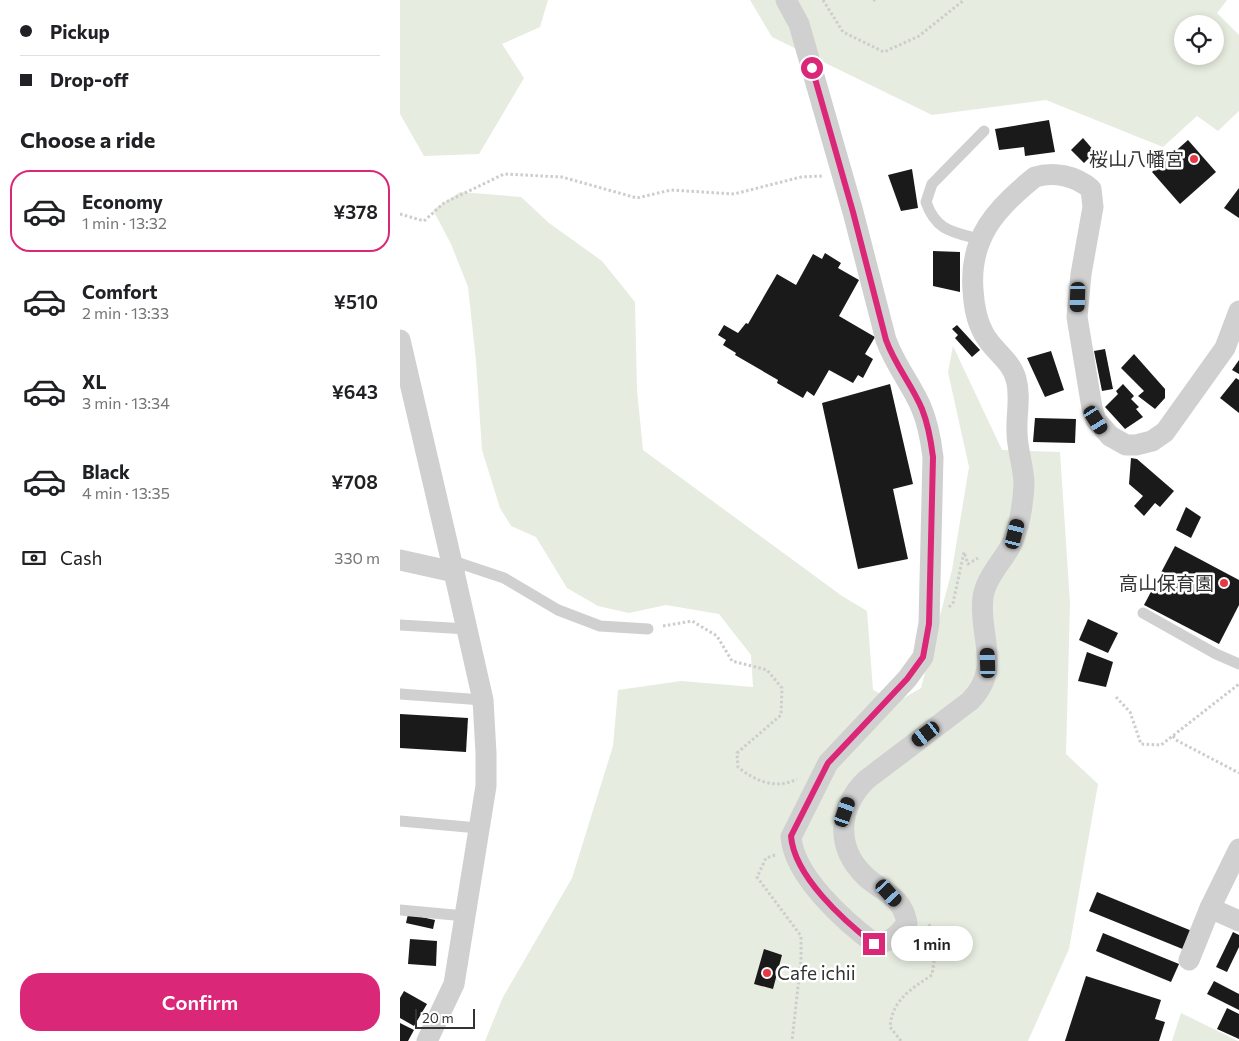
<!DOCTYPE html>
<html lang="en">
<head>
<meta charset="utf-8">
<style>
  body { margin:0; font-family:Commissioner,"Noto Sans JP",sans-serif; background:#f6f6f6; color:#202124; height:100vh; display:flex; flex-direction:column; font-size:19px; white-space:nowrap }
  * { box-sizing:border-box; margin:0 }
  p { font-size:16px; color:#757577 }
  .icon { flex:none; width:28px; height:28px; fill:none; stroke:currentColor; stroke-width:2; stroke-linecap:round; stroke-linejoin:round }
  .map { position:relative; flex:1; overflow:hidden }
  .details { display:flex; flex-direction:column; background:#fff; width:400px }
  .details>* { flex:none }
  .banner { display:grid; align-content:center; height:110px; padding:0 20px; background:#fff }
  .fabs { position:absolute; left:774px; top:15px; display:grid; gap:10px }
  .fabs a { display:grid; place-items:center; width:50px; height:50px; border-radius:50%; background:#fff; box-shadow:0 2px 8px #0003; font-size:25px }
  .scale { position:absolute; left:15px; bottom:12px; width:60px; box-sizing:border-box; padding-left:5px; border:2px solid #333; border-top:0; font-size:14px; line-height:18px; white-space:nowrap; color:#333; -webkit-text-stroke:4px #fff; paint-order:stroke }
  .end { position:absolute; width:22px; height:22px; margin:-11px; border:6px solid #db2777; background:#fff; box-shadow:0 0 0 2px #fff }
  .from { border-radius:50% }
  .bubble { position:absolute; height:35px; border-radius:18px; background:#fff; box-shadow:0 2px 8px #0003; font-size:16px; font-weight:600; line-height:35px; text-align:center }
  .car { position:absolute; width:15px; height:30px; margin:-15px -8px; border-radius:6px; box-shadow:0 0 4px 1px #0007; background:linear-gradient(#222 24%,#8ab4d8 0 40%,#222 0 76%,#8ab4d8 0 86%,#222 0) }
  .banner b { display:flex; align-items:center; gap:18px; height:48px; font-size:19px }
  .banner b+b { border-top:1px solid #e0e0e0 }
  .banner i { width:12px; height:12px; background:#202124 }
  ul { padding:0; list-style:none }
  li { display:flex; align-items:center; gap:15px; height:82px; margin:0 10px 8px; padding:0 10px; border:2px solid transparent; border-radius:20px }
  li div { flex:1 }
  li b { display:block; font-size:19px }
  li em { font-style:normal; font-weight:600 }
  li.active { border-color:#db2777 }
  li>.icon { width:45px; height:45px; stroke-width:1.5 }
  h2 { padding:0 20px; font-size:22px; line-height:60px }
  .pay { display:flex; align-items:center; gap:12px; height:55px; padding:0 20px; font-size:19px }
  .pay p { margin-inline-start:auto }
  .cta { display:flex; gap:10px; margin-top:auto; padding:10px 20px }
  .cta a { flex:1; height:58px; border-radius:20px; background:#db2777; color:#fff; font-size:20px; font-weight:600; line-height:58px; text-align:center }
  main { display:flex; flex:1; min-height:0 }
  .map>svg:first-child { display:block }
  .green { fill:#e6ecdf; fill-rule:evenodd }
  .building { fill:#1a1a1a }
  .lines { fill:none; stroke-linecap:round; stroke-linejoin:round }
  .path { stroke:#cdcdcd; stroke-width:3; stroke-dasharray:2.5 2.5; stroke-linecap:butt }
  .lane { stroke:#d0d0d0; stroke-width:11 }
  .street { stroke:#d0d0d0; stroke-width:21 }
  .route { stroke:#db2777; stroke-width:6 }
  .poi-dot { fill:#e63946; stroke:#fff; stroke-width:2 }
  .labels { text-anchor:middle; stroke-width:5; stroke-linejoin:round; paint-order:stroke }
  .poi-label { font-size:19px; fill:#333; stroke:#fff; text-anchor:end }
</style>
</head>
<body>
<main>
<section class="details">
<div class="banner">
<b><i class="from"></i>Pickup</b>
<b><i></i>Drop-off</b>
</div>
<h2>Choose a ride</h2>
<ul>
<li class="active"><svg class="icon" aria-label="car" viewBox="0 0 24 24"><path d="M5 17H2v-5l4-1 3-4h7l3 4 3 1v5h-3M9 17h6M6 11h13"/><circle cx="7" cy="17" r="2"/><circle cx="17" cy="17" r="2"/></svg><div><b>Economy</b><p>1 min · 13:32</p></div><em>¥378</em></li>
<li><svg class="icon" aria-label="car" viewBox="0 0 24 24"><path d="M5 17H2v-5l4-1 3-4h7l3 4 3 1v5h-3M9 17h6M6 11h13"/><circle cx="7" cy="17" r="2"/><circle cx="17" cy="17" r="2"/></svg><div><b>Comfort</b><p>2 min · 13:33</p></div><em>¥510</em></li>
<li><svg class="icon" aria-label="car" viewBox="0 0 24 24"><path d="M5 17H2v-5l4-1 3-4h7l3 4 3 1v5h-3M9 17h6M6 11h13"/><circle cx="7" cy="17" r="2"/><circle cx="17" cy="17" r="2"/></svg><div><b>XL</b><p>3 min · 13:34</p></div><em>¥643</em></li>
<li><svg class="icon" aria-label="car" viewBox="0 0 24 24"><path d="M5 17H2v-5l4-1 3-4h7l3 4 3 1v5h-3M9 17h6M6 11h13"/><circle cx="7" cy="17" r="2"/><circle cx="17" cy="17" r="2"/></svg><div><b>Black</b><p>4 min · 13:35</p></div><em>¥708</em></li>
</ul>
<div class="pay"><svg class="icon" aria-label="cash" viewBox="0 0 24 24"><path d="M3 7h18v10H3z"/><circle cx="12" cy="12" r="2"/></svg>Cash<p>330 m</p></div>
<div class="cta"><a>Confirm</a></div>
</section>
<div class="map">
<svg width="839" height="1041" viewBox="0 0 839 1041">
  <rect width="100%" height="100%" fill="#fff"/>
  <g class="green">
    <path d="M0,0H148L140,27L102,44L124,78L79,154L24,156L0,114Z"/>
    <path d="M350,0H827L817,13L839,35V111L818,131L797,116L763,147L646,100L532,115L372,37ZM782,24H815V56H782Z"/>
    <path d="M60,192L121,197L149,223L202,261L235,302L237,390L243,450L442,596L467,611L473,690L497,702L521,688L552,570L569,467L548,372L553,346L602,450L660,452L670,603L666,754L698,784L669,949L628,1041H85L103,997L172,878L213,746L218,690L281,681L353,687L351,655L319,614L266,605L229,613L198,606L167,588L136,537L111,526L100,508L82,450L76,361L68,287L51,244L33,210Z"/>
    <path d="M781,1013L838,1041H772Z"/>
  </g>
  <g class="building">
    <path d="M649,120L655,152L625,156L624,147L599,150L595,129Z"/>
    <path d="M683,138L695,152L684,163L671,150Z"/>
    <path d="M788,140L816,172L780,204L752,172Z"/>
    <path d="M512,169L518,208L501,211L488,175Z"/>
    <path d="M839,188V218L824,208Z"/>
    <path d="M533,251L560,252V292L533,286Z"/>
    <path d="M425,253L441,263L438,268L459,280L439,316L475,337L465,354L473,359L463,378L458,375L453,383L429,370L414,396L407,391L403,398L377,383L378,380L335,355L336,353L323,345L326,340L318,335L324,325L338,333L346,323L348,324L377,274L396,285L413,254L422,259Z"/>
    <path d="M557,325L580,350L572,357L555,338L558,335L552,329Z"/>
    <path d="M705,349L713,389L702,391L694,351Z"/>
    <path d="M651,351L664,390L645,397L627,358Z"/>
    <path d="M734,354L765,389V398L755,409L738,396L744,391L721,368Z"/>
    <path d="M839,360V374L832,370Z"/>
    <path d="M836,378L839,380V413L820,398Z"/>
    <path d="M490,384L513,484L493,489L508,559L458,569L422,403Z"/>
    <path d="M723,384L734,396L731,399L739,407L736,409L743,417L725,429L705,407L718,394L716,391Z"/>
    <path d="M635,418L676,419L675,443L633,442Z"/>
    <path d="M731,458L737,459L774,491L760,507L755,503L744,516L734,506L743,496L729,484Z"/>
    <path d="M786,507L801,517L791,538L776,530Z"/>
    <path d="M775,546L839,580V605L819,644L744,605Z"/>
    <path d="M688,619L718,633L708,653L679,640Z"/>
    <path d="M687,652L713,662L706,687L678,681Z"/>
    <path d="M0,714L68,718L66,752L0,748Z"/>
    <path d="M697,892L792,931L785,950L689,911Z"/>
    <path d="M8,914L35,920L33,929L6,923Z"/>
    <path d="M833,932L839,935V947L827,972L816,967Z"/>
    <path d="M703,933L779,964L771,982L696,951Z"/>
    <path d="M10,939L37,941L36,966L8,964Z"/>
    <path d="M364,949L382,955L373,989L354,984Z"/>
    <path d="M686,976L761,1000L755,1019L765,1022L759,1041H665Z"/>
    <path d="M814,981L839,994V1010L807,994Z"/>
    <path d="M4,991L27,1004L14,1026L0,1018V998Z"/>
    <path d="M827,1008L839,1014V1039L817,1029Z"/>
    <path d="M0,1023L14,1030L8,1041H0Z"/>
  </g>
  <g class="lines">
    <g class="path">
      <path d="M423,0L443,32L484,52L519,36L564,0"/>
      <path d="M473,0H477"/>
      <path d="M0,214L24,221L44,203L104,174L162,177L237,198L271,190L334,194L401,177L422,176"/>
      <path d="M549,607L553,603L564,552L568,564L578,558"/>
      <path d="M263,626L292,621L317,636L332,661L367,670L382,688L381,715L337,753L338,767C355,781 376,790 397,779"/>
      <path d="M716,697L730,712L741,744L761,745L839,684"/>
      <path d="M773,736L776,740L839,773"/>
      <path d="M375,855L366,858L357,877L401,936V960L392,1041"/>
      <path d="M501,1041L490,1027C492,1000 511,989 532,975L538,934L527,923"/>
    </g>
    <g class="lane">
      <path d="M579,239C553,232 536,231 526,202L532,184L584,131"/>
      <path d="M53,561L104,578L158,610L200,626L248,629"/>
      <path d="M743,613L816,654L839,664"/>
      <path d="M0,625L67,629"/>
      <path d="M0,694L83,700"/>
      <path d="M0,821L78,828"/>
      <path d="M0,910L65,916"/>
    </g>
    <g class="street">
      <path d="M386,0L399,24L453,212L486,340C495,365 511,384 521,407C528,423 531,441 533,457L529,623L523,657L507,679L428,763L391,837C394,876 444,921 475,944C490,942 498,936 507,923C502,895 483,893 465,876C435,847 438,808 466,780L570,701C603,668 578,636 583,597C586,578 601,563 610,547C619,531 623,504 624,485C624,467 617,450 617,432C616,416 621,396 616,379C611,360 593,351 584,334C576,320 574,306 573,290C569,238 596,208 635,177C654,171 676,176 691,189L693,207L681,274L677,317L692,408L696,420L710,436L726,445H736L752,441L765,432L825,348L839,311"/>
      <path d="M0,340L54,572"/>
      <path d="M0,560L54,572L83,700L86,753V786L54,984L27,1041"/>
      <path d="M810,908L839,921"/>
      <path d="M789,960L810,908L839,849"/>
    </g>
  </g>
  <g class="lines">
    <path class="route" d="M412,68L453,212L486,340C495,365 512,385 522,409C528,424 531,441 533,457L529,624L523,657L507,679L428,763L391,836C394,876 444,921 474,944"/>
  </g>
  <g class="poi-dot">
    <circle cx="794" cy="159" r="5"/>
    <circle cx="824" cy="583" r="5"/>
    <circle cx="367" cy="973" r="5"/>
  </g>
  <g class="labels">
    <g class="poi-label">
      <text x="784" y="166">桜山八幡宮</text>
      <text x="814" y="590">高山保育園</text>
      <text x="377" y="980" text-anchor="start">Cafe ichii</text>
    </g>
  </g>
</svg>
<div class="fabs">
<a><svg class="icon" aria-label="locate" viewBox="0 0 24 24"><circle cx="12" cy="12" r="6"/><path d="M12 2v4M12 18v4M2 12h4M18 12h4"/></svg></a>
</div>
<div class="scale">20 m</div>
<i class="end from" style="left:412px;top:68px"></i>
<i class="end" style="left:474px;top:944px"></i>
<div class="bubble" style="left:491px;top:926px;width:82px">1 min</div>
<i class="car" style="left:678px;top:297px;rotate:182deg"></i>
<i class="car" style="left:696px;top:420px;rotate:148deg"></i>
<i class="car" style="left:615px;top:534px;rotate:14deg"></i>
<i class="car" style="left:588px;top:663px;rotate:358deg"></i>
<i class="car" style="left:526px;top:734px;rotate:233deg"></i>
<i class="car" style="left:445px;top:812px;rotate:19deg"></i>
<i class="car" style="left:489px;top:893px;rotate:138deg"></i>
</div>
</main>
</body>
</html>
